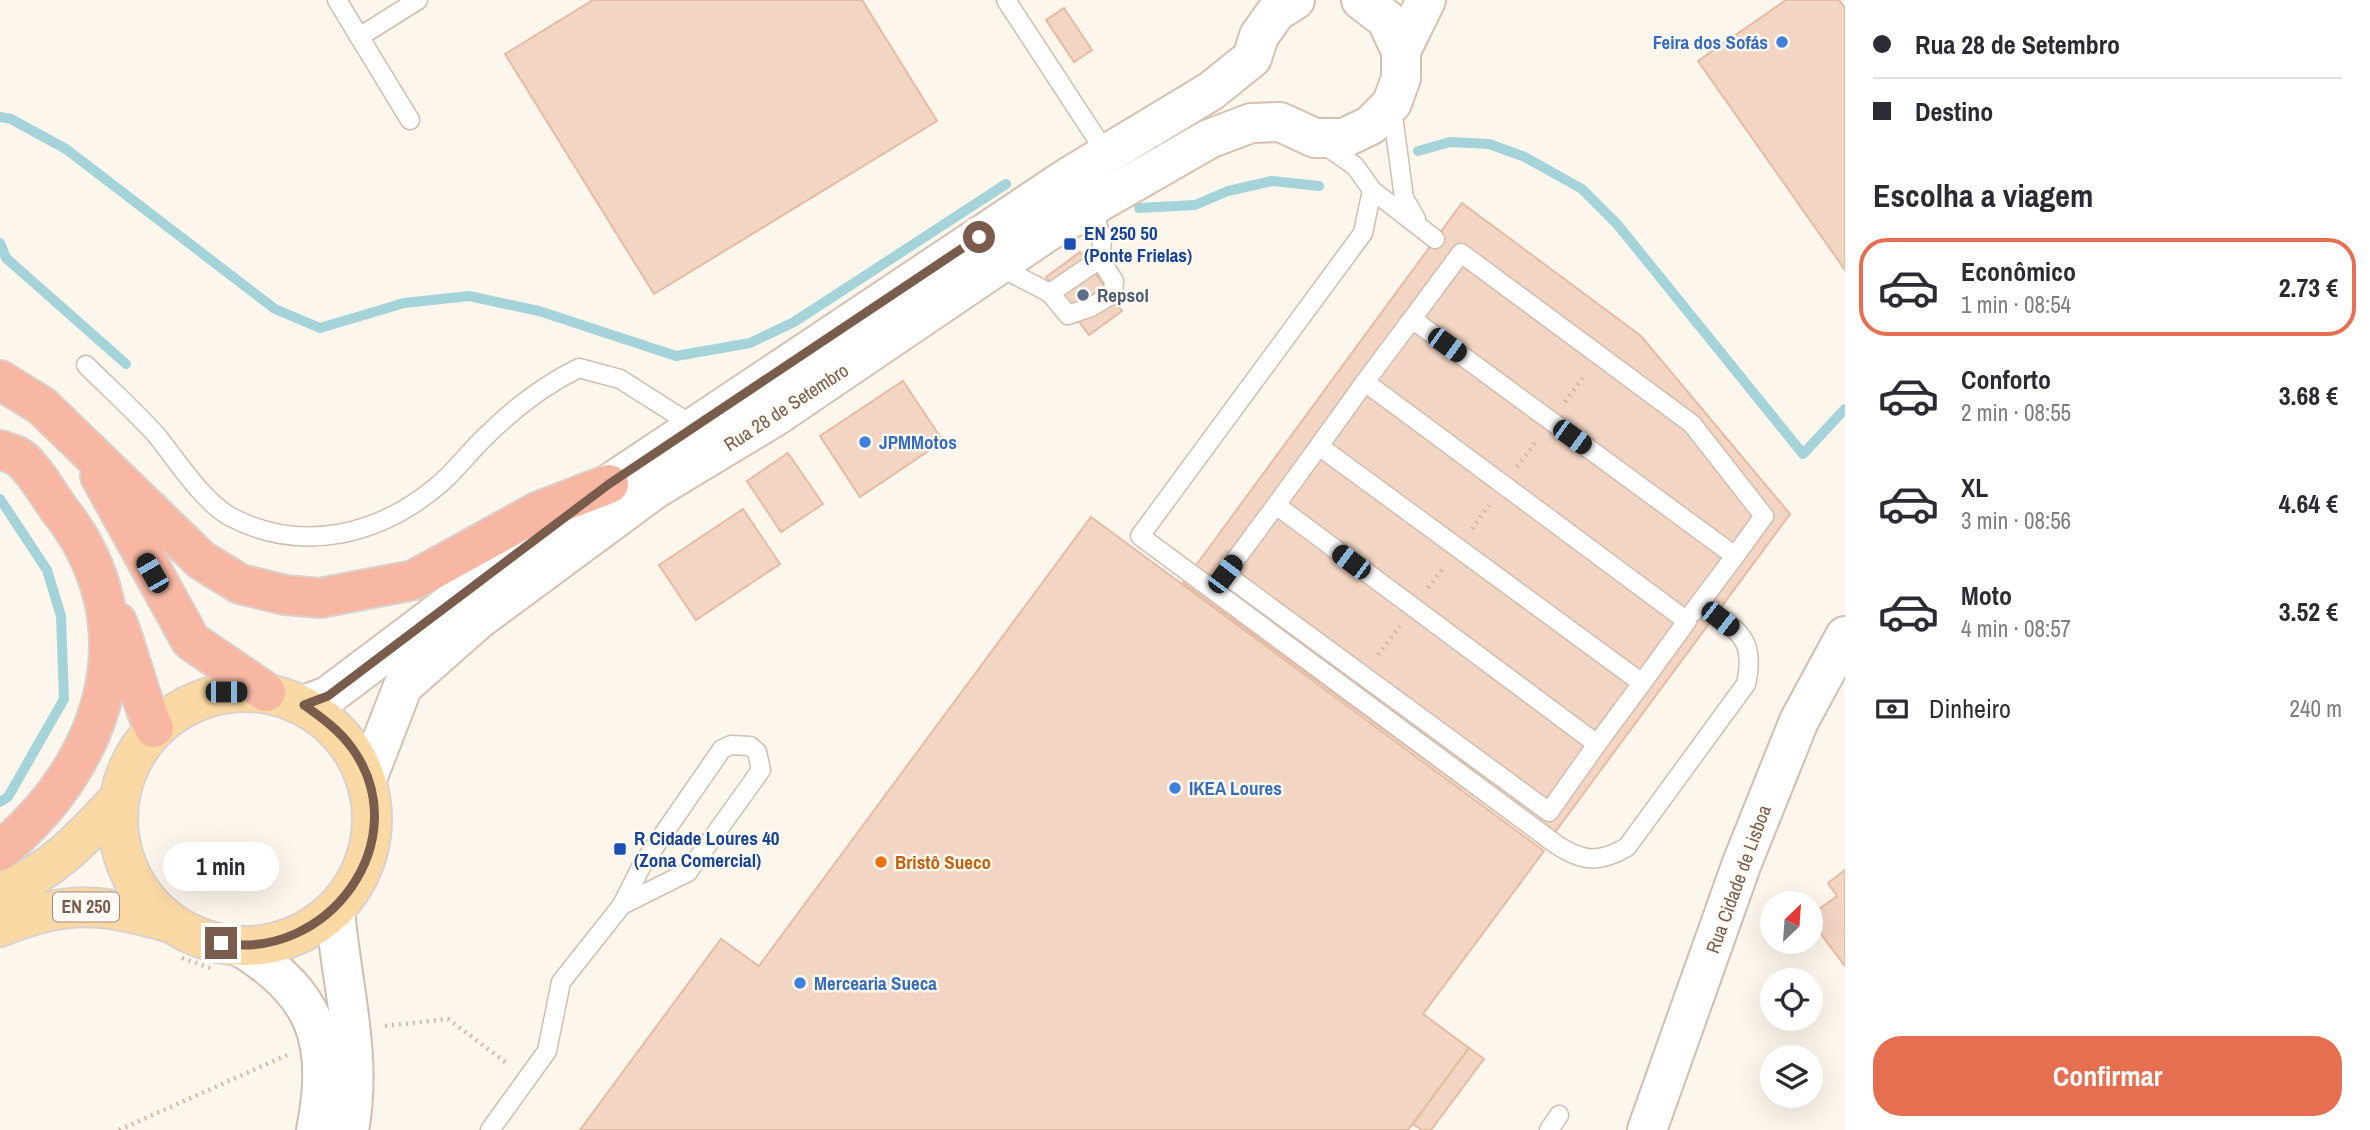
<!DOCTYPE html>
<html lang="pt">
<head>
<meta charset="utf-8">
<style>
  body { margin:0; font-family:"Archivo Narrow",sans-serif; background:#f7f7f7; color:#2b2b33; height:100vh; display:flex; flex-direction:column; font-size:26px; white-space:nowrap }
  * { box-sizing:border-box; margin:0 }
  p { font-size:23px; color:#7c7c81 }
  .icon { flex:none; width:38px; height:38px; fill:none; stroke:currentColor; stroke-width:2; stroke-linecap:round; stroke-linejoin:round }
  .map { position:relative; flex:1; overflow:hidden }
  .sheet { display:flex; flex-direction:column; background:#fff; width:525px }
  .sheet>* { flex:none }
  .top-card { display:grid; align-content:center; height:154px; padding:0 28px; background:#fff }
  .needle { width:46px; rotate:25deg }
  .controls { position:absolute; left:1760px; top:891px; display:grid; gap:14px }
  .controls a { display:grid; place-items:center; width:63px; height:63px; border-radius:50%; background:#fff; box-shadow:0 7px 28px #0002; font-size:35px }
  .end { position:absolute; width:32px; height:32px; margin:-16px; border:9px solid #7a5c4d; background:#fff; box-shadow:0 0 0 4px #fff }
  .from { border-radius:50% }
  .bubble { position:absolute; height:49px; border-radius:24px; background:#fff; box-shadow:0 7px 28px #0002; font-size:23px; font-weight:800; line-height:49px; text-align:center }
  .car { position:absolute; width:21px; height:42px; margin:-21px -10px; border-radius:9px; box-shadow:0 0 5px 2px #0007; background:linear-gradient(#222 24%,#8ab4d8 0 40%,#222 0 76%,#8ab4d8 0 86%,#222 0) }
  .top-card b { display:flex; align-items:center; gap:24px; height:66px; font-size:26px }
  .top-card b+b { border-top:2px solid #e1e1e2 }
  .top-card i { width:18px; height:18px; background:#2b2b33 }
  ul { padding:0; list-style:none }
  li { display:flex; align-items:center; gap:21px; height:98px; margin:0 14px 10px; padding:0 14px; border:4px solid transparent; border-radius:28px }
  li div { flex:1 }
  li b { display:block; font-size:26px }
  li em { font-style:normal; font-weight:800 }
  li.current { border-color:#e76f51 }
  li>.icon { width:63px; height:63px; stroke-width:1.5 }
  h2 { padding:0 28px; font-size:32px; line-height:84px }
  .pay { display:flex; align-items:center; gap:18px; height:77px; padding:0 28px; font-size:26px }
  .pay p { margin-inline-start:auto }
  .cta { display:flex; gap:14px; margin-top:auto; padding:14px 28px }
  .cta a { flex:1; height:80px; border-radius:28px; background:#e76f51; color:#fff; font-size:28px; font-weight:800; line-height:80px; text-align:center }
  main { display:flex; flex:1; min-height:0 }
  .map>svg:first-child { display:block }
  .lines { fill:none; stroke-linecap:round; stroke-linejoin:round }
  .stream { stroke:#a5d3da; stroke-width:10 }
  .building { fill:#f3d5c3; stroke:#e6bba3; stroke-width:2 }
  .service-casing { stroke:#d1beb0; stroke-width:21 }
  .tertiary-casing { stroke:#d1beb0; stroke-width:42 }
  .secondary-casing { stroke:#d6c0b0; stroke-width:42 }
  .primary-casing { stroke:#dad1cd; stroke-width:42 }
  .motorway-casing { stroke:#dad1cd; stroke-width:42 }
  .path { stroke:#d9b8a5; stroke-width:4.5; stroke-dasharray:2 5; stroke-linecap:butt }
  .service { stroke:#fff; stroke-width:18 }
  .tertiary { stroke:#fff; stroke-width:38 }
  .secondary { stroke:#fff; stroke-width:38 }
  .primary { stroke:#fbd9a5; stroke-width:38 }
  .motorway { stroke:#f7b7a3; stroke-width:38 }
  .route { stroke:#7a5c4d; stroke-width:9 }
  .shop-dot { fill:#3f7fe0; stroke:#fffaf3; stroke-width:2.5 }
  .transit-dot { fill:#1a4fb4; stroke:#fffaf3; stroke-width:2.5 }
  .service-dot { fill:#5c6f8a; stroke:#fffaf3; stroke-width:2.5 }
  .food-dot { fill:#e8710a; stroke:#fffaf3; stroke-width:2.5 }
  .labels { text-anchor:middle; stroke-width:5; stroke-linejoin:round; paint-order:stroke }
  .shield { fill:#fffaf3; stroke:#a28b7f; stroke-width:2 }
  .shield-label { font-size:18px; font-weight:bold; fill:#7a5c4d }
  .shop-label { font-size:19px; font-weight:bold; fill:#366cbe; stroke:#fffaf3; text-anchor:start }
  .transit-label { font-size:19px; font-weight:bold; fill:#164399; stroke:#fffaf3; text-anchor:start }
  .service-label { font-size:19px; font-weight:bold; fill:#4e5e75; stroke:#fffaf3; text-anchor:start }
  .street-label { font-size:19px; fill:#7a5c4d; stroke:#fffaf3 }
  .food-label { font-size:19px; font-weight:bold; fill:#c56008; stroke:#fffaf3; text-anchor:start }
</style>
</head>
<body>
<main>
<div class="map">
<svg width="1845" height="1130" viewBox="0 0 1845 1130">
  <rect width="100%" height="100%" fill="#fdf6ec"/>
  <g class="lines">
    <g class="stream">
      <path d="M0,117L11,119L66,149L275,309L320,328L404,303L469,296L539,311L676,356L750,343L794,322L1006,184"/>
      <path d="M1418,151L1450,142L1489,144L1525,157L1582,189L1617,224L1803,454L1845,409"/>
      <path d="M1139,208L1195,205L1228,191L1272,181L1319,186"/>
      <path d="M0,243L6,258L126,364"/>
      <path d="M0,499L47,570L61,616L64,699L8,797L0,802"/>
    </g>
  </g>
  <g class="building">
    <path d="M593,0H862L937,121L654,294L505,54Z"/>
    <path d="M1786,0H1839L1845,8V270L1698,61Z"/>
    <path d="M1064,8L1092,50L1074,62L1046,20Z"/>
    <path d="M1462,203L1641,336L1790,514L1544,847L1183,583Z"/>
    <path d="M1080,252L1122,311L1089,335L1046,277Z"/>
    <path d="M903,381L943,441L860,497L820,436Z"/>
    <path d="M788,453L823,504L781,532L747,481Z"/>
    <path d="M743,509L780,564L696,620L659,565Z"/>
    <path d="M1091,517L1544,851L1423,1014L1469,1048L1408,1130H580L721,939L759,966Z"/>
    <path d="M1845,870V966L1811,921V915L1837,896L1828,883Z"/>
    <path d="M1469,1048L1484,1059L1431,1130H1422L1413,1124Z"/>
  </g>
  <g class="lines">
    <g class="service-casing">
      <g id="service">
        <path d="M337,0L410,120"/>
        <path d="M1006,0L1106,153"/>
        <path d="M359,37L418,0"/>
        <path d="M1392,108L1404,198L1416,219"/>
        <path d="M1323,144L1355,166L1372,190L1435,239"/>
        <path d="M1372,190L1363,233L1140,536L1557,845C1583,862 1600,863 1627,847L1746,684C1757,635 1735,630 1700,603"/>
        <path d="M998,266L1050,293L1100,259L1102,241L1092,204"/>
        <path d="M1050,293L1068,315L1091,307L1113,294L1114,281L1100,259"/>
        <path d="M86,365C110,389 136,412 158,437C177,461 203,501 229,516C302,555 381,535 441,483C457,469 470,451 485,437C513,409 544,385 579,368L620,379L694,426"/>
        <path d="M1319,446L1365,382"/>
        <path d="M1276,505L1225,574L1549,812L1597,744L1276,505L1319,446L1642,683L1687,621L1365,382L1412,319L1735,556L1764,516L1692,424L1461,253L1412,319"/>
        <path d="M1693,612L1735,556"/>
        <path d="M1597,744L1642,683"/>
        <path d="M490,1130L547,1051L561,982L622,905L642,865L722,749L731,745L750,746L757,752L761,770L688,872L622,905"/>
        <path d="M1549,1130L1559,1115"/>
      </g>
    </g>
    <g class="tertiary-casing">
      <g id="tertiary">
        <path d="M335,910C341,983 363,1056 349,1130"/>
        <path d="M239,946C316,992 334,1042 316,1130"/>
        <path d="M1647,1130L1742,863L1799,721L1845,636"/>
      </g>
    </g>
    <g class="secondary-casing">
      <g id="secondary">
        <path d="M1401,51L1426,0"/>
        <path d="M304,705L328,696L609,484L1067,178L1211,91L1252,58L1259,36L1276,12L1295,0"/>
        <path d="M367,779L403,686L479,619L655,489L776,416L1047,232L1209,139L1251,123L1280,122L1315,138H1344L1371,125L1392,103L1401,78V51L1386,19L1361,0"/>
      </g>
    </g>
    <g class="primary-casing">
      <g id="primary">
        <circle cx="245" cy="819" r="127"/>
        <path d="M0,893C53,871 80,841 118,800"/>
        <path d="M0,927C68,899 103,904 171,923"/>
      </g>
    </g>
    <g class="motorway-casing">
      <g id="motorway">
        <path d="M0,380L42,406L201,560L240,584L285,595L320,598L414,580L539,511L609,484"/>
        <path d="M0,450C6,452 15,454 20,458C35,470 48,494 59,509C151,625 107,763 0,851"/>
        <path d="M100,476L191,641L266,692"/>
        <path d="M117,622C131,657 138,695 154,728"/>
      </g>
    </g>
    <g class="path">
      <path d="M1565,402L1585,375"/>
      <path d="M1517,467L1537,440"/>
      <path d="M1472,529L1489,505"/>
      <path d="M1428,588L1444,567"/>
      <path d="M1378,655L1400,626"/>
      <path d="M182,958L210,968"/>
      <path d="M385,1026L448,1019L508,1064"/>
      <path d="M119,1130L287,1055"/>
    </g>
    <use href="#service" class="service"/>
    <use href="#tertiary" class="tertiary"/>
    <use href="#secondary" class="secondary"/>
    <use href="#primary" class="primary"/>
    <use href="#motorway" class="motorway"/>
  </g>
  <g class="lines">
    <path class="route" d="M221,943C328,962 418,840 352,748C339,730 322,718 304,705L328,696L609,484L979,237"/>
  </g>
  <g class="shop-dot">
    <circle cx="1782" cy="42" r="7"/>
    <circle cx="865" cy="442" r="7"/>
    <circle cx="1175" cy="788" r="7"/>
    <circle cx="800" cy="983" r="7"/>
  </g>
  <g class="transit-dot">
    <rect x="1063" y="237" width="14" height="14" rx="3.5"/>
    <rect x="613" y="842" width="14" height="14" rx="3.5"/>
  </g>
  <circle class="service-dot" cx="1083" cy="295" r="7"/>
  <circle class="food-dot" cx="881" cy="862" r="7"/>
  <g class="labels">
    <rect class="shield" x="53" y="892.5" width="66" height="29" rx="5"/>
    <g class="shield-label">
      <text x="86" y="913">EN 250</text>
    </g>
    <g class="shop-label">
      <text x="1768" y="49" text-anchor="end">Feira dos Sofás</text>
      <text x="879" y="449">JPMMotos</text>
      <text x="1189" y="795">IKEA Loures</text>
      <text x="814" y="990">Mercearia Sueca</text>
    </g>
    <g class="transit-label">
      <text x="1084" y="240">EN 250 50<tspan x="1084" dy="22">(Ponte Frielas)</tspan></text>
      <text x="634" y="845">R Cidade Loures 40<tspan x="634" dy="22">(Zona Comercial)</tspan></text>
    </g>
    <g class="service-label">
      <text x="1097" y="302">Repsol</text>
    </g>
    <g class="street-label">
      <text transform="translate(786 407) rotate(-33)" y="7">Rua 28 de Setembro</text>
      <text transform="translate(1738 879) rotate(-70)" y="7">Rua Cidade de Lisboa</text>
    </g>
    <g class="food-label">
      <text x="895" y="869">Bristô Sueco</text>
    </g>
  </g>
</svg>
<div class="controls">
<a><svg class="needle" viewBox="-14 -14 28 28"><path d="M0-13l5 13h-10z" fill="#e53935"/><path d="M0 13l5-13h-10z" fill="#7c7c81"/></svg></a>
<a><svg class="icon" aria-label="locate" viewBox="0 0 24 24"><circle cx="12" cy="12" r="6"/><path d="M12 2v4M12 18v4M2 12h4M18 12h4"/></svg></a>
<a><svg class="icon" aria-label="layers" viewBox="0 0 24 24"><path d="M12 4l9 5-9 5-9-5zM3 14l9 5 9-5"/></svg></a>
</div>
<i class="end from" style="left:979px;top:237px"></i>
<i class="end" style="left:221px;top:943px"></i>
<div class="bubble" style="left:163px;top:842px;width:116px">1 min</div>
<i class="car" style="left:1447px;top:345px;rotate:126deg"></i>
<i class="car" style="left:1572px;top:437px;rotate:126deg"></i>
<i class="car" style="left:1351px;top:562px;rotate:307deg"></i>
<i class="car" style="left:152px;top:573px;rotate:330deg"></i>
<i class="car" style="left:1225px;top:574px;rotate:37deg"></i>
<i class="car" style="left:1720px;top:619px;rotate:128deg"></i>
<i class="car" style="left:226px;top:692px;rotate:90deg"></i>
</div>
<section class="sheet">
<div class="top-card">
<b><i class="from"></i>Rua 28 de Setembro</b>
<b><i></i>Destino</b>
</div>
<h2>Escolha a viagem</h2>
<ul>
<li class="current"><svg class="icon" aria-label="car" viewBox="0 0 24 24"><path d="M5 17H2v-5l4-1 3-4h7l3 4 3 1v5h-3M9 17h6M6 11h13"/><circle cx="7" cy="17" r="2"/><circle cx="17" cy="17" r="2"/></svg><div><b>Econômico</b><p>1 min · 08:54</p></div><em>2.73 €</em></li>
<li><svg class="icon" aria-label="car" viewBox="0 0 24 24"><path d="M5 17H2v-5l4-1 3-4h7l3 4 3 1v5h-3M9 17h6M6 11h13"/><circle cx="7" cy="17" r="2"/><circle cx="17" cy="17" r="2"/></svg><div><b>Conforto</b><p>2 min · 08:55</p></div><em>3.68 €</em></li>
<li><svg class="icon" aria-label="car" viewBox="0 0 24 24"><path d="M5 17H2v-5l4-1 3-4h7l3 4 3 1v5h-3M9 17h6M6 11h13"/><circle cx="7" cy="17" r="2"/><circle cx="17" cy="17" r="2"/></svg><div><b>XL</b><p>3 min · 08:56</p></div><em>4.64 €</em></li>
<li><svg class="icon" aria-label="car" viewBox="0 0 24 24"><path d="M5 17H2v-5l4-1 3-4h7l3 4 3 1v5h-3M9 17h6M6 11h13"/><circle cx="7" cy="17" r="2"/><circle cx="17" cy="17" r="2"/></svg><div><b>Moto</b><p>4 min · 08:57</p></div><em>3.52 €</em></li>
</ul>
<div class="pay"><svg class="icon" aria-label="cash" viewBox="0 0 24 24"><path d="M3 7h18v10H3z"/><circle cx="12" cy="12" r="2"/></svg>Dinheiro<p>240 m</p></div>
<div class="cta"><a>Confirmar</a></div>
</section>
</main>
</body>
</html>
